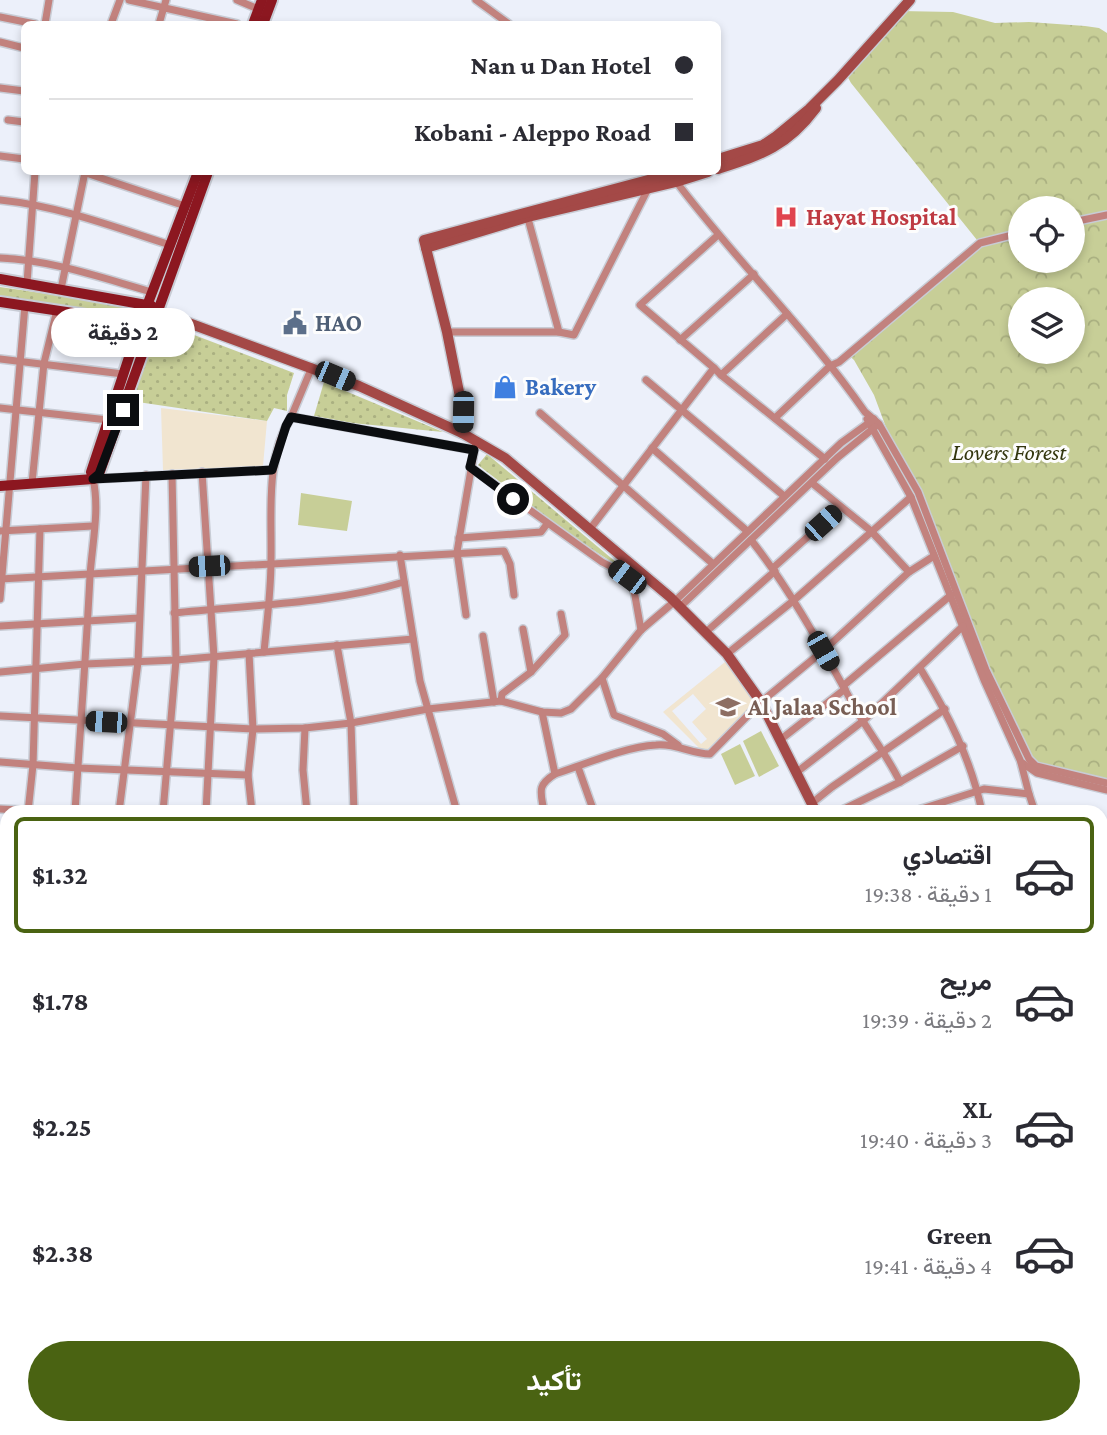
<!DOCTYPE html>
<html lang="ar">
<head>
<meta charset="utf-8">
<style>
  body { margin:0; font-family:"Crimson Pro",Vazirmatn,serif; background:#f7f7f7; color:#2b2b33; direction:rtl; height:100vh; display:flex; flex-direction:column; font-size:26px; white-space:nowrap }
  * { box-sizing:border-box; margin:0 }
  p { font-size:23px; color:#7c7c81 }
  .icon { flex:none; width:38px; height:38px; fill:none; stroke:currentColor; stroke-width:2; stroke-linecap:round; stroke-linejoin:round }
  .map { position:relative; flex:1; overflow:hidden; direction:ltr }
  .side { position:absolute; left:0px; top:805px; width:1108px; height:630px; display:flex; flex-direction:column; background:#fff; border-radius:21px 21px 0 0; box-shadow:0 4px 10px #0003; direction:rtl }
  .side>* { flex:none }
  .guide { position:absolute; left:21px; top:21px; width:700px; height:154px; border-radius:10px; box-shadow:0 4px 10px #0003; direction:rtl; display:grid; align-content:center; height:154px; padding:0 28px; background:#fff }
  .tools { position:absolute; left:1008px; top:196px; display:grid; gap:14px }
  .tools a { display:grid; place-items:center; width:77px; height:77px; border-radius:50%; background:#fff; box-shadow:0 4px 10px #0003; font-size:35px }
  .end { position:absolute; width:32px; height:32px; margin:-16px; border:9px solid #0b0d10; background:#fff; box-shadow:0 0 0 4px #fff }
  .from { border-radius:50% }
  .bubble { position:absolute; height:49px; border-radius:24px; background:#fff; box-shadow:0 4px 10px #0003; font-size:23px; font-weight:700; line-height:49px; text-align:center; direction:rtl }
  .car { position:absolute; width:21px; height:42px; margin:-21px -10px; border-radius:9px; box-shadow:0 0 5px 2px #0007; background:linear-gradient(#222 24%,#8ab4d8 0 40%,#222 0 76%,#8ab4d8 0 86%,#222 0) }
  .guide b { display:flex; align-items:center; gap:24px; height:66px; font-size:26px }
  .guide b+b { border-top:2px solid #e1e1e2 }
  .guide i { width:18px; height:18px; background:#2b2b33 }
  ul { padding:12px 0 0; list-style:none }
  li { display:flex; align-items:center; gap:21px; height:116px; margin:0 14px 10px; padding:0 14px; border:4px solid transparent; border-radius:10px }
  li div { flex:1 }
  li b { display:block; font-size:26px }
  li em { font-style:normal; font-weight:700 }
  li.active { border-color:#4a6312 }
  li>.icon { width:63px; height:63px; stroke-width:1.5 }
  .primary-button { display:flex; gap:14px; margin-top:auto; padding:14px 28px }
  .primary-button a { flex:1; height:80px; border-radius:42px; background:#4a6312; color:#fff; font-size:28px; font-weight:700; line-height:80px; text-align:center }
  .map>svg:first-child { display:block }
  .education { fill:#f1e5d0; fill-rule:evenodd }
  .grass { fill:url(#grass-dots) }
  .forest { fill:url(#forest-crowns); fill-rule:evenodd }
  .pitch { fill:#c7ce97 }
  .lines { fill:none; stroke-linecap:round; stroke-linejoin:round }
  .street-casing { stroke:#c8ccd5; stroke-width:10 }
  .secondary-casing { stroke:#c8ccd5; stroke-width:13 }
  .primary-casing { stroke:#c8ccd5; stroke-width:14 }
  .street { stroke:#c2827e; stroke-width:7 }
  .secondary { stroke:#a44947; stroke-width:10 }
  .primary { stroke:#8c1720; stroke-width:10 }
  .rail-casing { stroke:#34363b; stroke-width:4.5 }
  .rail { stroke:#fdfdfd; stroke-width:2; stroke-dasharray:5; stroke-linecap:butt }
  .route { stroke:#0b0d10; stroke-width:9 }
  .labels { text-anchor:middle; stroke-width:6; stroke-linejoin:round; paint-order:stroke }
  .health-label { font-size:24px; font-weight:bold; fill:#be3a42; stroke:#fdfdfd; text-anchor:start }
  .service-label { font-size:24px; font-weight:bold; fill:#4e5e75; stroke:#fdfdfd; text-anchor:start }
  .shop-label { font-size:24px; font-weight:bold; fill:#366cbe; stroke:#fdfdfd; text-anchor:start }
  .park-label { font-size:24px; font-style:italic; fill:#33360e; stroke:#fdfdfd }
  .education-label { font-size:24px; font-weight:bold; fill:#785e54; stroke:#fdfdfd; text-anchor:start }
</style>
</head>
<body>
<div class="map">
<svg width="1107" height="1435" viewBox="0 0 1107 1435">
  <defs>
    <pattern id="grass-dots" width="8" height="8" patternUnits="userSpaceOnUse" patternTransform="scale(1.75)"><rect width="8" height="8" fill="#c7ce97"/><path d="M2 2h.1M6 6h.1" fill="none" stroke="#aab081" stroke-width="1.8" stroke-linecap="round"/></pattern>
    <pattern id="forest-crowns" width="20" height="18" patternUnits="userSpaceOnUse" patternTransform="scale(1.75)"><rect width="20" height="18" fill="#c7ce97"/><path d="M2 6a3 3 0 1 1 6 0M12 15a3 3 0 1 1 6 0" fill="none" stroke="#aab081"/></pattern>
  </defs>
  <rect width="100%" height="100%" fill="#ecf0fa"/>
  <g class="education">
    <path d="M161,408L267,421L263,466L163,470Z"/>
    <path d="M725,662L748,689L754,703L704,753L663,712ZM693,694L706,709L692,722L707,739L701,744L672,711Z"/>
  </g>
  <g class="grass">
    <path d="M0,287L131,306L128,316L0,297Z"/>
    <path d="M155,328L181,330L294,373L287,395V411L274,408L267,421L131,401Z"/>
    <path d="M324,382L443,432L352,423L314,416Z"/>
    <path d="M487,454L629,573L571,536L478,465Z"/>
    <path d="M1101,1407H1107V1435H385L424,1428H1101Z"/>
  </g>
  <path class="forest" d="M900,11L953,12L995,23L1029,22L1085,26L1099,28L1107,33V779L1031,761L990,677L920,491L887,430L874,395L854,360L846,353L977,240L851,83L845,72ZM1020,208H1073V261H1020ZM1020,299H1073V352H1020Z"/>
  <g class="pitch">
    <path d="M301,493L352,501L347,531L298,525Z"/>
    <path d="M761,731L779,766L759,777L743,741Z"/>
    <path d="M740,744L755,776L735,785L721,754Z"/>
  </g>
  <g class="lines">
    <g class="street-casing">
      <g id="street">
        <path d="M129,0L237,24"/>
        <path d="M237,0L258,9"/>
        <path d="M476,0L509,24"/>
        <path d="M0,17L35,24"/>
        <path d="M45,24L49,0"/>
        <path d="M111,24L120,0"/>
        <path d="M159,24L166,0"/>
        <path d="M0,42L24,48"/>
        <path d="M0,88L24,91"/>
        <path d="M8,120L24,122"/>
        <path d="M0,156L24,159"/>
        <path d="M83,172L185,206"/>
        <path d="M675,180C735,260 808,330 865,412L879,424L918,492L986,670L1029,759L1036,766L1107,783"/>
        <path d="M0,200C59,206 114,227 170,245"/>
        <path d="M1073,222L1107,215"/>
        <path d="M0,258C52,260 102,278 152,292"/>
        <path d="M27,283L35,172"/>
        <path d="M61,289L85,172"/>
        <path d="M447,332H559L527,215"/>
        <path d="M559,332L574,335L649,187"/>
        <path d="M680,340L754,274"/>
        <path d="M0,359L123,374"/>
        <path d="M714,368L640,305L718,235"/>
        <path d="M721,375L825,459"/>
        <path d="M646,380L784,496"/>
        <path d="M0,408L108,420"/>
        <path d="M540,413L712,563"/>
        <path d="M291,417L312,367"/>
        <path d="M775,418L830,366L839,362L980,243L1020,233"/>
        <path d="M867,419L911,497L984,680L1021,762L1037,773L1107,790"/>
        <path d="M652,448L747,531"/>
        <path d="M470,467L602,562L633,578"/>
        <path d="M202,472L214,657L206,812"/>
        <path d="M32,483L44,363L57,310"/>
        <path d="M812,483L871,531L909,572"/>
        <path d="M590,529L714,368L721,375L787,314"/>
        <path d="M0,531L93,526"/>
        <path d="M459,538L541,532L547,524"/>
        <path d="M751,540C793,593 825,654 858,713C872,737 888,757 900,782L963,746"/>
        <path d="M400,555L420,681L457,812"/>
        <path d="M629,562L641,630"/>
        <path d="M773,568L840,508"/>
        <path d="M0,579L504,551L510,564L514,595"/>
        <path d="M0,599L25,305"/>
        <path d="M680,607L837,458L875,427"/>
        <path d="M174,613C250,605 331,604 404,582"/>
        <path d="M466,615L457,552L475,446"/>
        <path d="M0,626L139,618"/>
        <path d="M523,629L531,672"/>
        <path d="M706,632L775,571"/>
        <path d="M483,636L494,702"/>
        <path d="M337,645L351,723L354,812"/>
        <path d="M264,652C267,621 271,591 271,560C272,512 265,460 291,417L474,450"/>
        <path d="M249,653L253,729L248,775L252,812"/>
        <path d="M727,654L793,601L911,497"/>
        <path d="M920,668C948,714 971,759 982,812"/>
        <path d="M0,672L85,664L176,660L413,639"/>
        <path d="M602,678L614,715L663,734L678,745"/>
        <path d="M843,686L951,595"/>
        <path d="M501,701L502,694L531,672L565,635L561,614"/>
        <path d="M542,712L555,774C536,786 541,792 544,812"/>
        <path d="M0,716L253,729L305,728L351,723L428,709L501,701L542,712L561,713L571,709L602,678L641,630L675,601L841,443L874,419"/>
        <path d="M305,728L303,770L307,812"/>
        <path d="M780,740L845,689"/>
        <path d="M0,762L78,768L248,775"/>
        <path d="M578,767L594,812"/>
        <path d="M797,772L863,721L963,626"/>
        <path d="M555,774C586,764 624,747 656,745C676,743 691,754 710,754L761,702L823,651L909,572L934,556"/>
        <path d="M1029,794L1035,812"/>
        <path d="M812,803L832,787L945,709"/>
        <path d="M0,809L60,812"/>
        <path d="M28,812L33,765L40,529"/>
        <path d="M75,812C80,733 86,655 90,576C92,545 100,509 93,479L272,470"/>
        <path d="M119,812L138,662L146,475"/>
        <path d="M163,812L176,660L172,474"/>
        <path d="M838,812L900,782"/>
        <path d="M912,812L984,789L1029,794L1021,763"/>
        <path d="M0,855H7"/>
        <path d="M1101,872L1107,874"/>
        <path d="M0,903H7"/>
        <path d="M1101,944L1107,946"/>
        <path d="M0,948H7"/>
        <path d="M0,993H7"/>
        <path d="M0,1039L7,1040"/>
        <path d="M0,1260L7,1263"/>
      </g>
    </g>
    <g class="secondary-casing">
      <g id="secondary">
        <path d="M718,159L763,145L775,137L809,109L838,80L910,0"/>
        <path d="M718,169C761,155 787,147 816,108"/>
        <path d="M426,248L528,217L676,182L708,172"/>
        <path d="M152,325L168,319L186,322L359,386L462,433L505,458L670,597L727,654L761,702L816,812"/>
        <path d="M462,433L463,412L447,332L424,240L678,172"/>
      </g>
    </g>
    <g class="primary-casing">
      <g id="primary">
        <path d="M253,24L262,0"/>
        <path d="M263,24L272,0"/>
        <path d="M0,279L152,306"/>
        <path d="M0,302L146,324"/>
        <path d="M93,479L99,474L208,172"/>
        <path d="M93,479L91,472L140,324L198,172"/>
        <path d="M0,486L93,479"/>
        <path d="M1101,1059L1107,1061"/>
        <path d="M0,1077H7"/>
        <path d="M0,1086H7"/>
      </g>
    </g>
    <use href="#street" class="street"/>
    <use href="#secondary" class="secondary"/>
    <use href="#primary" class="primary"/>
    <g class="rail-casing">
      <g id="rail">
        <path d="M1101,1398H1107"/>
        <path d="M340,1435L378,1428"/>
      </g>
    </g>
    <use href="#rail" class="rail"/>
  </g>
  <g class="lines">
    <path class="route" d="M123,410L99,474L93,479L272,470L286,426L291,417L474,450L470,467L513,499"/>
  </g>
  <defs>
    <g id="hospital-bare" transform="scale(1.89)"><path d="M-5-5h3v3.5h4V-5h3V5h-3V1.5h-4V5h-3Z" fill="#e0444e" stroke="#fdfdfd" stroke-width="2.5" paint-order="stroke"/></g>
    <g id="civic-bare" transform="scale(1.89)"><path d="M-.6-6.5H3V-4.5H.6V-3L4-1V1h2V6H-6V1h2V-1L-.6-3ZM-1.2 2.5V6h2.4V2.5Z" fill="#5c6f8a" stroke="#fdfdfd" stroke-width="2.5" paint-order="stroke"/></g>
    <g id="shop-bare" transform="scale(1.89)"><path d="M-5-2.5h2.3a2.7 3.5 0 0 1 5.4 0H5L5.5 6h-11ZM-1.5-2.5h3a1.5 2.3 0 0 0-3 0Z" fill="#3f7fe0" stroke="#fdfdfd" stroke-width="2.5" paint-order="stroke"/></g>
    <g id="school-bare" transform="scale(1.89)"><path d="M0-5L7-2L0 1L-7-2ZM-4 1L0 2.5L4 1V4Q0 6-4 4Z" fill="#8d6e63" stroke="#fdfdfd" stroke-width="2.5" paint-order="stroke"/></g>
  </defs>
  <g fill-rule="evenodd">
    <use href="#hospital-bare" x="786" y="217"/>
    <use href="#civic-bare" x="295" y="323"/>
    <use href="#shop-bare" x="505" y="387"/>
    <use href="#school-bare" x="728" y="707"/>
  </g>
  <g class="labels">
    <g class="health-label">
      <text x="806" y="225">Hayat Hospital</text>
    </g>
    <g class="service-label">
      <text x="315" y="331">HAO</text>
    </g>
    <g class="shop-label">
      <text x="525" y="395">Bakery</text>
    </g>
    <g class="park-label">
      <text x="1009" y="460">Lovers Forest</text>
    </g>
    <g class="education-label">
      <text x="748" y="715">Al Jalaa School</text>
    </g>
  </g>
</svg>
<div class="tools">
<a><svg class="icon" aria-label="locate" viewBox="0 0 24 24"><circle cx="12" cy="12" r="6"/><path d="M12 2v4M12 18v4M2 12h4M18 12h4"/></svg></a>
<a><svg class="icon" aria-label="layers" viewBox="0 0 24 24"><path d="M12 4l9 5-9 5-9-5zM3 14l9 5 9-5"/></svg></a>
</div>
<i class="end from" style="left:513px;top:499px"></i>
<i class="end" style="left:123px;top:410px"></i>
<div class="bubble" style="left:51px;top:308px;width:144px">2 دقيقة</div>
<i class="car" style="left:335px;top:376px;rotate:113deg"></i>
<i class="car" style="left:463px;top:412px;rotate:181deg"></i>
<i class="car" style="left:823px;top:523px;rotate:48deg"></i>
<i class="car" style="left:209px;top:566px;rotate:267deg"></i>
<i class="car" style="left:627px;top:577px;rotate:307deg"></i>
<i class="car" style="left:823px;top:651px;rotate:150deg"></i>
<i class="car" style="left:106px;top:722px;rotate:273deg"></i>
<div class="guide">
<b><i class="from"></i>Nan u Dan Hotel</b>
<b><i></i>Kobani - Aleppo Road</b>
</div>
<section class="side">
<ul>
<li class="active"><svg class="icon" aria-label="car" viewBox="0 0 24 24"><path d="M5 17H2v-5l4-1 3-4h7l3 4 3 1v5h-3M9 17h6M6 11h13"/><circle cx="7" cy="17" r="2"/><circle cx="17" cy="17" r="2"/></svg><div><b>اقتصادي</b><p>1 دقيقة · 19:38</p></div><em>$1.32</em></li>
<li><svg class="icon" aria-label="car" viewBox="0 0 24 24"><path d="M5 17H2v-5l4-1 3-4h7l3 4 3 1v5h-3M9 17h6M6 11h13"/><circle cx="7" cy="17" r="2"/><circle cx="17" cy="17" r="2"/></svg><div><b>مريح</b><p>2 دقيقة · 19:39</p></div><em>$1.78</em></li>
<li><svg class="icon" aria-label="car" viewBox="0 0 24 24"><path d="M5 17H2v-5l4-1 3-4h7l3 4 3 1v5h-3M9 17h6M6 11h13"/><circle cx="7" cy="17" r="2"/><circle cx="17" cy="17" r="2"/></svg><div><b>XL</b><p>3 دقيقة · 19:40</p></div><em>$2.25</em></li>
<li><svg class="icon" aria-label="car" viewBox="0 0 24 24"><path d="M5 17H2v-5l4-1 3-4h7l3 4 3 1v5h-3M9 17h6M6 11h13"/><circle cx="7" cy="17" r="2"/><circle cx="17" cy="17" r="2"/></svg><div><b>Green</b><p>4 دقيقة · 19:41</p></div><em>$2.38</em></li>
</ul>
<div class="primary-button"><a>تأكيد</a></div>
</section>
</div>
</body>
</html>
